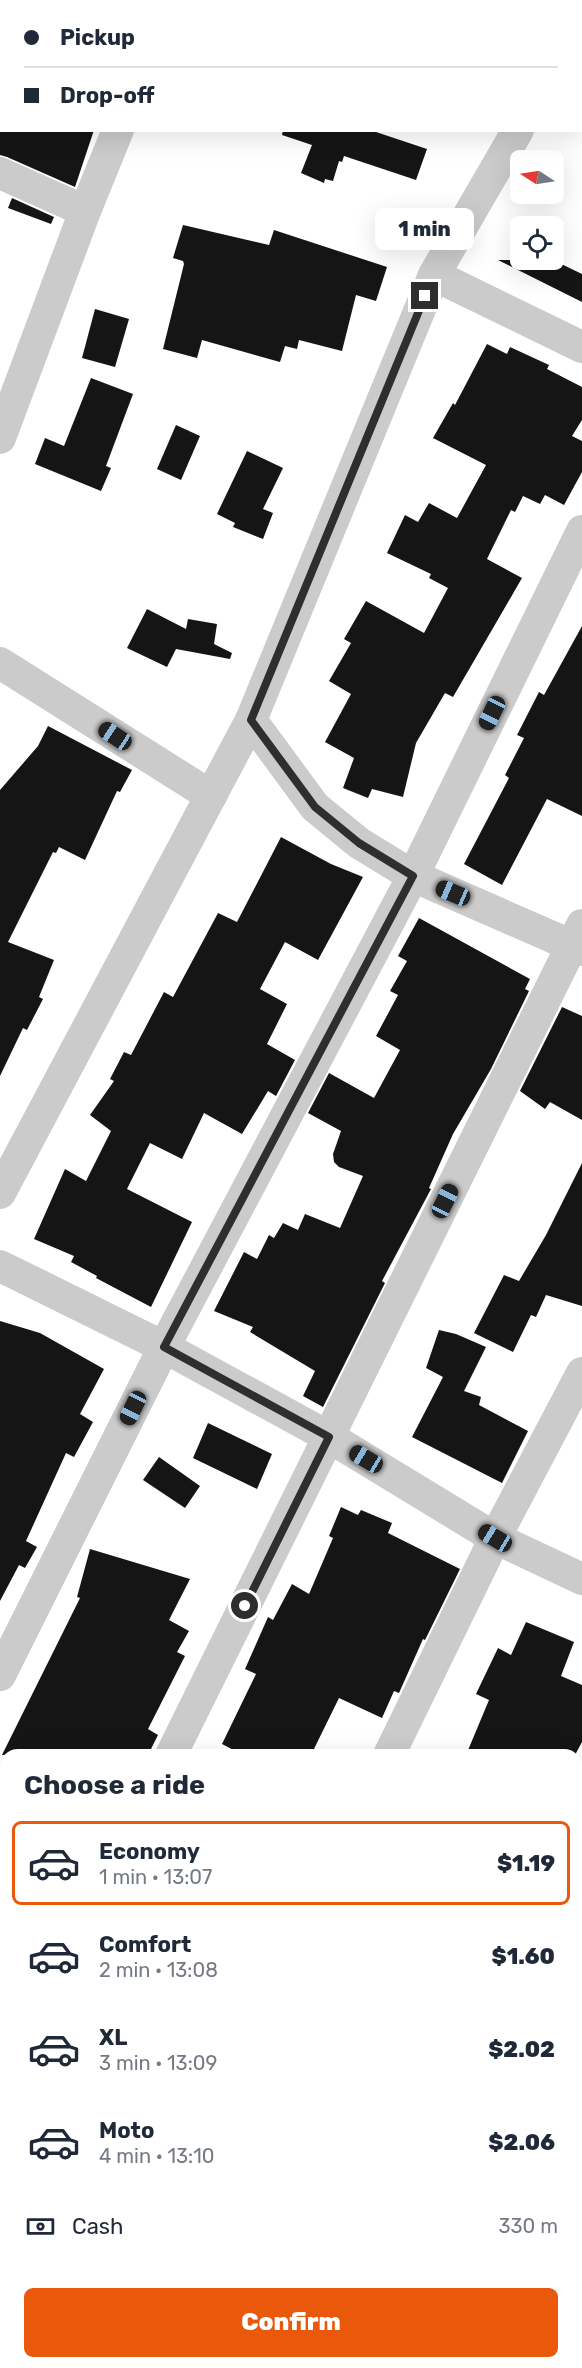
<!DOCTYPE html>
<html lang="en">
<head>
<meta charset="utf-8">
<style>
  body { margin:0; font-family:Rubik,sans-serif; background:#f6f6f7; color:#1f2937; height:100vh; display:flex; flex-direction:column; font-size:22px; white-space:nowrap }
  * { box-sizing:border-box; margin:0 }
  p { font-size:20px; color:#747a83 }
  .icon { flex:none; width:33px; height:33px; fill:none; stroke:currentColor; stroke-width:2; stroke-linecap:round; stroke-linejoin:round }
  .map { position:relative; flex:1; overflow:hidden }
  .details { position:absolute; left:0px; top:1749px; width:582px; height:620px; display:flex; flex-direction:column; background:#fff; border-radius:18px 18px 0 0; box-shadow:0 6px 24px #0002 }
  .details>* { flex:none }
  .top-card { position:absolute; left:0px; top:0px; width:582px; height:132px; box-shadow:0 6px 24px #0002; display:grid; align-content:center; height:132px; padding:0 24px; background:#fff }
  .needle { width:39px; rotate:282deg }
  .tools { position:absolute; left:510px; top:150px; display:grid; gap:12px }
  .tools a { display:grid; place-items:center; width:54px; height:54px; border-radius:9px; background:#fff; box-shadow:0 6px 24px #0002; font-size:30px }
  .end { position:absolute; width:27px; height:27px; margin:-14px; border:8px solid #2e2e2e; background:#fff; box-shadow:0 0 0 3px #fff }
  .from { border-radius:50% }
  .bubble { position:absolute; height:42px; border-radius:9px; background:#fff; box-shadow:0 6px 24px #0002; font-size:20px; font-weight:800; line-height:42px; text-align:center }
  .car { position:absolute; width:18px; height:36px; margin:-18px -9px; border-radius:8px; box-shadow:0 0 4px 2px #0007; background:linear-gradient(#222 24%,#8ab4d8 0 40%,#222 0 76%,#8ab4d8 0 86%,#222 0) }
  .top-card b { display:flex; align-items:center; gap:21px; height:57px; font-size:22px }
  .top-card b+b { border-top:2px solid #e0e1e3 }
  .top-card i { width:15px; height:15px; background:#1f2937 }
  ul { padding:0; list-style:none }
  li { display:flex; align-items:center; gap:18px; height:84px; margin:0 12px 9px; padding:0 12px; border:3px solid transparent; border-radius:9px }
  li div { flex:1 }
  li b { display:block; font-size:22px }
  li em { font-style:normal; font-weight:800 }
  li.current { border-color:#ea580c }
  li>.icon { width:54px; height:54px; stroke-width:1.5 }
  h2 { padding:0 24px; font-size:27px; line-height:72px }
  .pay { display:flex; align-items:center; gap:15px; height:66px; padding:0 24px; font-size:22px }
  .pay p { margin-inline-start:auto }
  .cta { display:flex; gap:12px; margin-top:auto; padding:12px 24px }
  .cta a { flex:1; height:69px; border-radius:9px; background:#ea580c; color:#fff; font-size:24px; font-weight:800; line-height:69px; text-align:center }
  .map>svg:first-child { display:block }
  .building { fill:#151515 }
  .lines { fill:none; stroke-linecap:round; stroke-linejoin:round }
  .minor { stroke:#cbcbcb; stroke-width:32 }
  .route { stroke:#2e2e2e; stroke-width:8 }
</style>
</head>
<body>
<div class="map">
<svg width="582" height="2368" viewBox="0 0 582 2368">
  <rect width="100%" height="100%" fill="#fff"/>
  <g class="building">
    <path d="M0,130H94L75,187L7,157L0,155Z"/>
    <path d="M283,130H370L427,149L416,180L344,156L342,162L339,161L333,181L325,179L324,183L301,173L312,145L282,135Z"/>
    <path d="M12,198L54,217L51,224L8,208Z"/>
    <path d="M183,225L269,245L274,230L387,267L376,301L356,295L342,351L299,340L297,349L285,346L280,362L202,340L197,358L163,349L184,264L183,261L173,258Z"/>
    <path d="M498,260H553L582,274V302Z"/>
    <path d="M95,309L129,319L115,367L82,358Z"/>
    <path d="M487,344L507,354L510,347L549,365L547,369L582,387V420L572,436L582,441V472L564,505L545,495L540,504L523,496L515,512L511,510L487,559L522,578L453,697L445,693L416,743L403,797L372,789L368,798L343,788L354,758L325,742L351,694L329,681L351,643L344,639L366,601L424,633L448,588L429,578L431,574L387,553L405,515L418,522L429,503L457,518L486,465L433,438L453,403L455,405Z"/>
    <path d="M91,378L133,394L106,466L111,468L101,491L35,464L45,438L64,446Z"/>
    <path d="M176,425L200,436L181,480L157,469Z"/>
    <path d="M247,451L283,468L263,509L273,513L263,539L233,527L235,523L217,514Z"/>
    <path d="M147,609L186,629L188,619L217,624L214,644L232,653L230,659L176,649L167,667L127,648Z"/>
    <path d="M582,626V816L547,799L502,885L464,864L509,778L505,775L524,738L517,735L539,692L544,695Z"/>
    <path d="M48,726L132,770L120,792L117,791L85,860L59,847L56,853L53,852L8,942L54,960L39,997L43,999L27,1030L23,1028L0,1076V790L38,746Z"/>
    <path d="M281,837L331,864L363,877L318,960L285,942L260,989L287,1004L267,1044L295,1060L276,1096L268,1091L242,1134L204,1113L182,1159L150,1143L127,1189L192,1222L151,1307L96,1278L97,1276L71,1262L74,1256L34,1239L65,1169L86,1181L111,1131L90,1115L114,1081L110,1079L124,1052L131,1055L164,992L173,997L218,913L237,922Z"/>
    <path d="M419,918L530,979L525,989L529,991L491,1069L453,1134L429,1188L431,1189L382,1281L385,1283L323,1407L303,1396L315,1371L250,1332L253,1327L214,1311L244,1252L257,1259L269,1235L274,1238L283,1223L298,1230L305,1214L340,1228L363,1176L339,1167L334,1162L333,1154L341,1131L308,1113L329,1073L374,1098L400,1050L376,1036L398,995L390,991L407,961L398,956Z"/>
    <path d="M562,1007L582,1016V1120L550,1102L545,1109L520,1091Z"/>
    <path d="M582,1163V1306L546,1295L536,1317L531,1315L513,1352L474,1333L504,1275L519,1281L546,1235Z"/>
    <path d="M0,1321L40,1333L104,1369L80,1414L93,1422L74,1457L66,1453L26,1541L37,1547L25,1568L19,1565L0,1601Z"/>
    <path d="M439,1330L456,1334L486,1347L464,1391L481,1397L479,1405L528,1431L502,1483L412,1437L443,1377L426,1368Z"/>
    <path d="M208,1423L272,1454L257,1489L193,1458Z"/>
    <path d="M159,1457L200,1486L185,1508L143,1480Z"/>
    <path d="M341,1507L358,1515L361,1510L392,1523L388,1533L460,1569L428,1634L425,1640L423,1639L399,1693L394,1691L382,1718L339,1698L311,1755H243L222,1744L256,1674L245,1669L268,1617L273,1620L292,1584L309,1594L333,1538L329,1536Z"/>
    <path d="M90,1549L190,1579L169,1620L189,1631L177,1652L185,1656L148,1729L158,1735L148,1755H2L80,1598L77,1597Z"/>
    <path d="M526,1622L574,1642L561,1676L582,1685V1742L575,1755H466L489,1700L476,1694L498,1648L511,1655Z"/>
  </g>
  <g class="lines">
    <g class="minor">
      <path d="M172,2L173,0"/>
      <path d="M580,24L582,21"/>
      <path d="M0,173L85,211"/>
      <path d="M434,275L582,347"/>
      <path d="M0,438L85,211L118,130"/>
      <path d="M0,663L211,796"/>
      <path d="M251,720L315,807L359,843L413,876L582,950"/>
      <path d="M0,1193L251,720L434,275L518,130"/>
      <path d="M0,1266L164,1347L329,1437L495,1538L582,1579"/>
      <path d="M0,1675L164,1347L413,876L582,531"/>
      <path d="M171,1755L582,925"/>
      <path d="M389,1755L495,1538L582,1373"/>
      <path d="M576,1833L582,1822"/>
      <path d="M0,1870L6,1873"/>
      <path d="M0,2104L6,2091"/>
      <path d="M576,2169L582,2172"/>
      <path d="M576,2267L582,2256"/>
      <path d="M86,2368L89,2362"/>
      <path d="M302,2368L305,2362"/>
      <path d="M525,2368L528,2362"/>
    </g>
  </g>
  <g class="lines">
    <path class="route" d="M245,1606L329,1437L164,1347L413,876L359,843L315,807L251,720L425,296"/>
  </g>
</svg>
<div class="tools">
<a><svg class="needle" viewBox="-14 -14 28 28"><path d="M0-13l5 13h-10z" fill="#e53935"/><path d="M0 13l5-13h-10z" fill="#747a83"/></svg></a>
<a><svg class="icon" aria-label="locate" viewBox="0 0 24 24"><circle cx="12" cy="12" r="6"/><path d="M12 2v4M12 18v4M2 12h4M18 12h4"/></svg></a>
</div>
<i class="end from" style="left:245px;top:1606px"></i>
<i class="end" style="left:425px;top:296px"></i>
<div class="bubble" style="left:375px;top:208px;width:99px">1 min</div>
<i class="car" style="left:492px;top:713px;rotate:206deg"></i>
<i class="car" style="left:115px;top:736px;rotate:303deg"></i>
<i class="car" style="left:453px;top:893px;rotate:293deg"></i>
<i class="car" style="left:445px;top:1201px;rotate:26deg"></i>
<i class="car" style="left:133px;top:1408px;rotate:206deg"></i>
<i class="car" style="left:366px;top:1459px;rotate:301deg"></i>
<i class="car" style="left:495px;top:1538px;rotate:301deg"></i>
<div class="top-card">
<b><i class="from"></i>Pickup</b>
<b><i></i>Drop-off</b>
</div>
<section class="details">
<h2>Choose a ride</h2>
<ul>
<li class="current"><svg class="icon" aria-label="car" viewBox="0 0 24 24"><path d="M5 17H2v-5l4-1 3-4h7l3 4 3 1v5h-3M9 17h6M6 11h13"/><circle cx="7" cy="17" r="2"/><circle cx="17" cy="17" r="2"/></svg><div><b>Economy</b><p>1 min · 13:07</p></div><em>$1.19</em></li>
<li><svg class="icon" aria-label="car" viewBox="0 0 24 24"><path d="M5 17H2v-5l4-1 3-4h7l3 4 3 1v5h-3M9 17h6M6 11h13"/><circle cx="7" cy="17" r="2"/><circle cx="17" cy="17" r="2"/></svg><div><b>Comfort</b><p>2 min · 13:08</p></div><em>$1.60</em></li>
<li><svg class="icon" aria-label="car" viewBox="0 0 24 24"><path d="M5 17H2v-5l4-1 3-4h7l3 4 3 1v5h-3M9 17h6M6 11h13"/><circle cx="7" cy="17" r="2"/><circle cx="17" cy="17" r="2"/></svg><div><b>XL</b><p>3 min · 13:09</p></div><em>$2.02</em></li>
<li><svg class="icon" aria-label="car" viewBox="0 0 24 24"><path d="M5 17H2v-5l4-1 3-4h7l3 4 3 1v5h-3M9 17h6M6 11h13"/><circle cx="7" cy="17" r="2"/><circle cx="17" cy="17" r="2"/></svg><div><b>Moto</b><p>4 min · 13:10</p></div><em>$2.06</em></li>
</ul>
<div class="pay"><svg class="icon" aria-label="cash" viewBox="0 0 24 24"><path d="M3 7h18v10H3z"/><circle cx="12" cy="12" r="2"/></svg>Cash<p>330 m</p></div>
<div class="cta"><a>Confirm</a></div>
</section>
</div>
</body>
</html>
